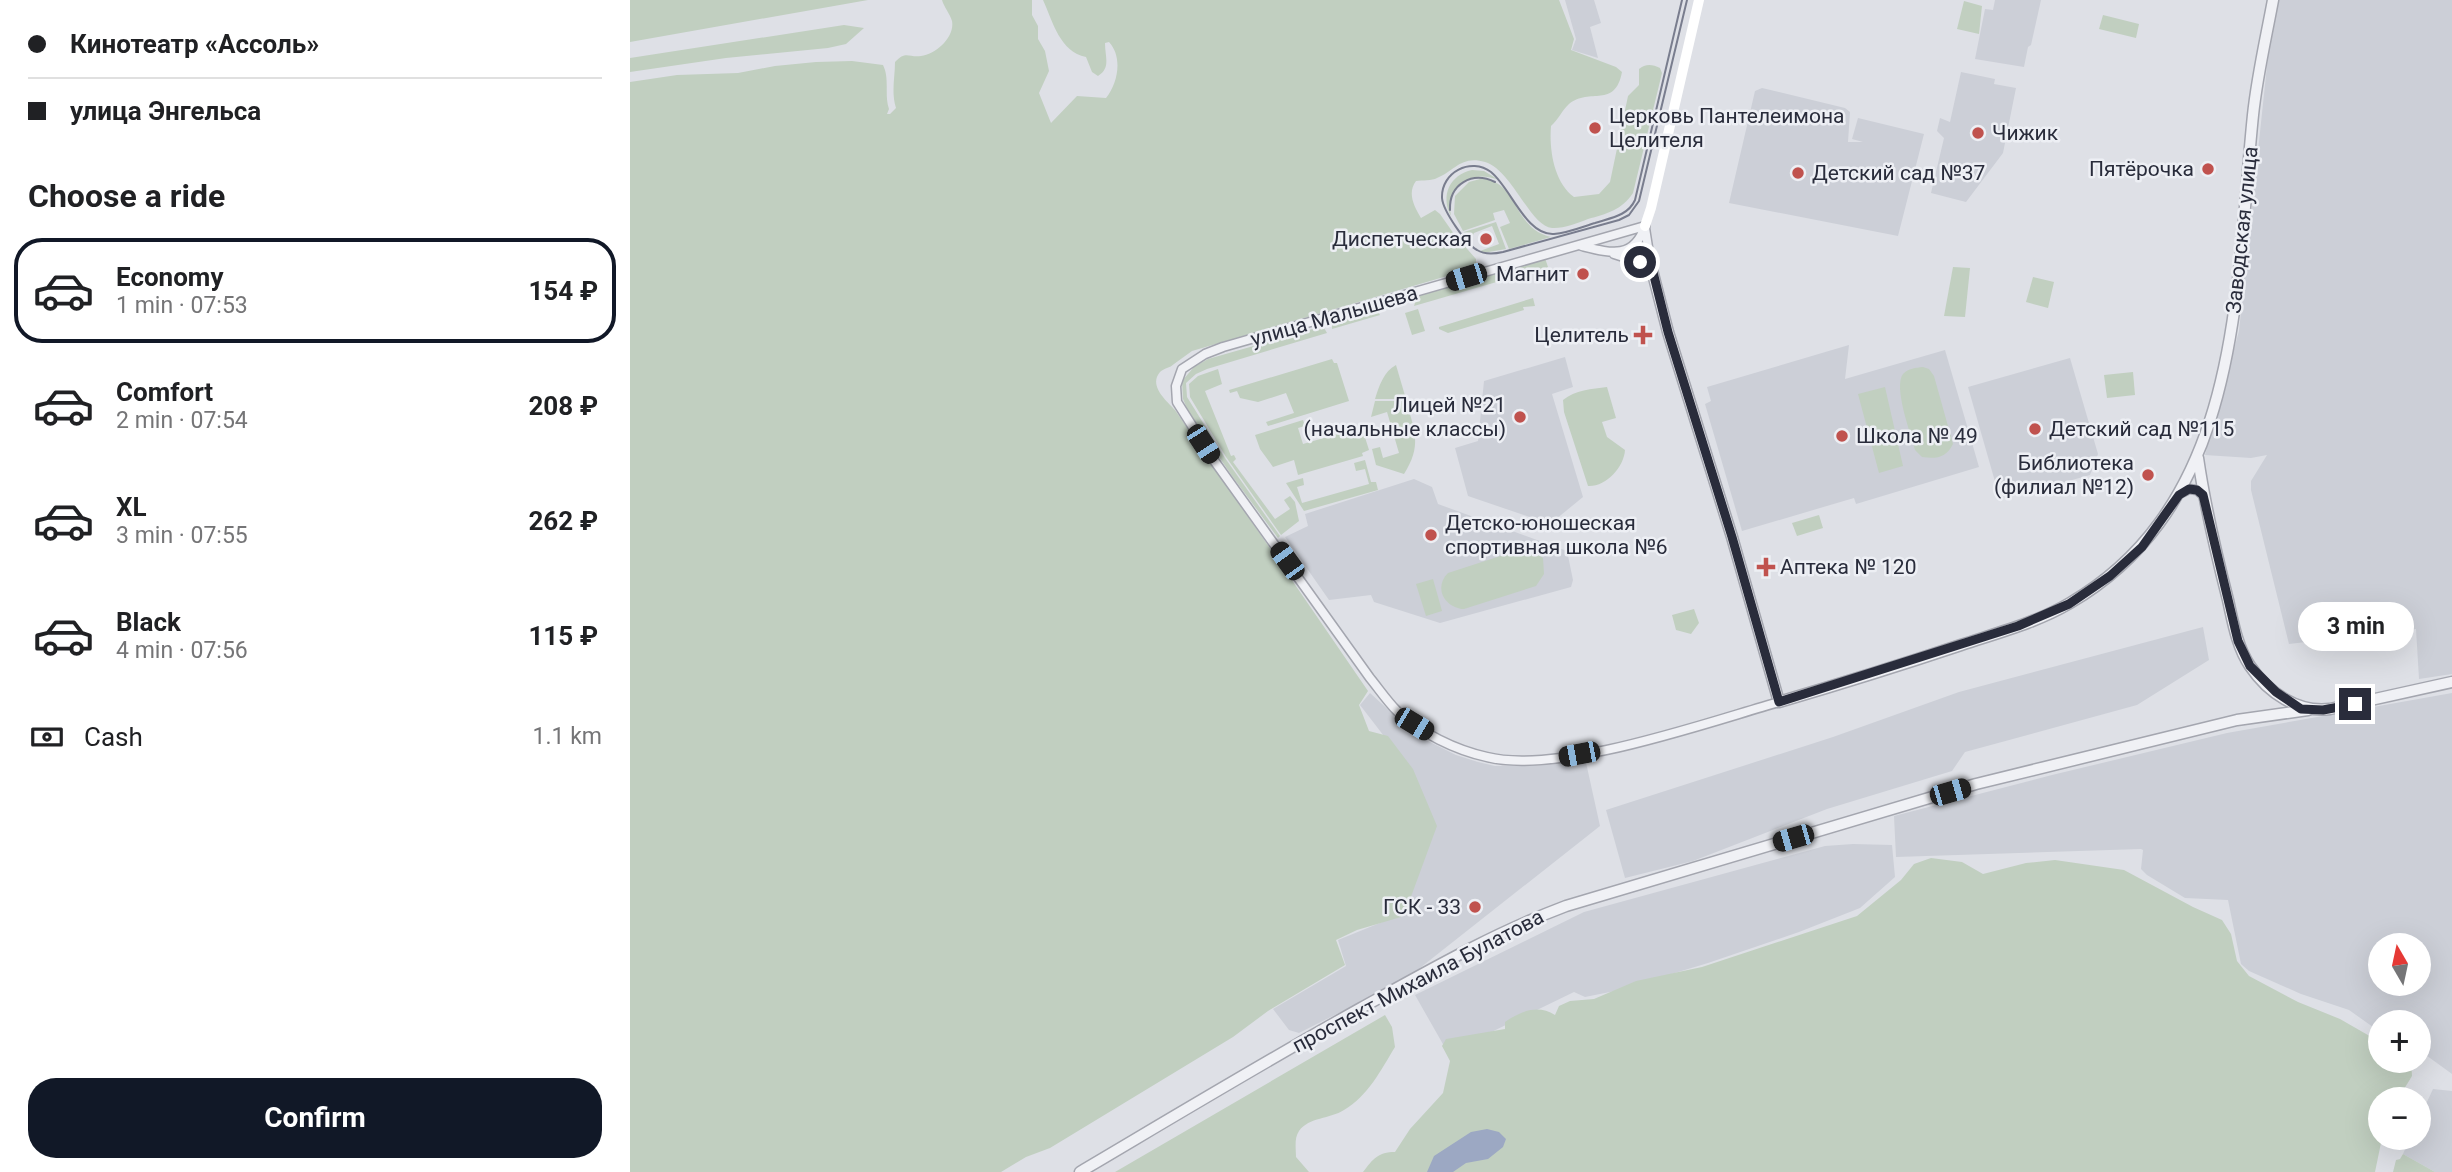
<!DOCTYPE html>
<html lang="en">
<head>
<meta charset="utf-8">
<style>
  body { margin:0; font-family:Roboto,sans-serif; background:#f2f2f2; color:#202124; height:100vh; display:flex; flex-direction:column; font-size:26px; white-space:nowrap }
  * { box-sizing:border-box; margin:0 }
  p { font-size:23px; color:#757577 }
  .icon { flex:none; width:38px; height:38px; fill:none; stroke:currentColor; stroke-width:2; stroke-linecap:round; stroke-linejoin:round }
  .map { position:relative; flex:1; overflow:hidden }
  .drawer { display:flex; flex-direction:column; background:#fff; width:630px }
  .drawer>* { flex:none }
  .banner { display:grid; align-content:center; height:154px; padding:0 28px; background:#fff }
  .needle { width:46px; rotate:351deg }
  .buttons { position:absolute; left:1738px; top:933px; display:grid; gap:14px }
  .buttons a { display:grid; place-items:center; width:63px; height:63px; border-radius:50%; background:#fff; box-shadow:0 7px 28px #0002; font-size:35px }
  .end { position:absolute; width:32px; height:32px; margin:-16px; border:9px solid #292c3b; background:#fff; box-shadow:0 0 0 4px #fff }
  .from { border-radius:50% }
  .bubble { position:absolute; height:49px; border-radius:24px; background:#fff; box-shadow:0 7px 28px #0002; font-size:23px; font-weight:700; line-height:49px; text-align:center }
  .car { position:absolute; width:21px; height:42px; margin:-21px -10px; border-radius:9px; box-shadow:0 0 5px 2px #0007; background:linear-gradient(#222 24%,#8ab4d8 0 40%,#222 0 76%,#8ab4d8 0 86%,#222 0) }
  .banner b { display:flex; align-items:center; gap:24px; height:66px; font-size:26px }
  .banner b+b { border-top:2px solid #e0e0e0 }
  .banner i { width:18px; height:18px; background:#202124 }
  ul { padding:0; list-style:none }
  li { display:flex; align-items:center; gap:21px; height:105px; margin:0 14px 10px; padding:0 14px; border:4px solid transparent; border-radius:28px }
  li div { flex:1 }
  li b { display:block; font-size:26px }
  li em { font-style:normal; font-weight:700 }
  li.current { border-color:#111827 }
  li>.icon { width:63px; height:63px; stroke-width:1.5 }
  h2 { padding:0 28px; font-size:32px; line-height:84px }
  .pay { display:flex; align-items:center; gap:18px; height:77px; padding:0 28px; font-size:26px }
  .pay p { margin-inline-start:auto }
  .cta { display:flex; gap:14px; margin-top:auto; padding:14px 28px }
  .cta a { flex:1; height:80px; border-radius:28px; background:#111827; color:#fff; font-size:28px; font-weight:700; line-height:80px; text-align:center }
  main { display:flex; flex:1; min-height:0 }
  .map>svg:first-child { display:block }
  .built { fill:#cccfd7; fill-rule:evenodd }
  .green { fill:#c1cfc0 }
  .water { fill:#9ca8c3 }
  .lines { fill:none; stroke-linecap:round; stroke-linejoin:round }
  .minor-casing { stroke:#a4a6af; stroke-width:11 }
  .tertiary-casing { stroke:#a4a6af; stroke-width:13 }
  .minor { stroke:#f0f1f5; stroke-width:8 }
  .tertiary { stroke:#f0f1f5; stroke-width:10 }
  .secondary { stroke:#fff; stroke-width:10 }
  .tram { stroke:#797d8e; stroke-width:2 }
  .route { stroke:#292c3b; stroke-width:9 }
  .poi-dot { fill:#c0524e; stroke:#edeff4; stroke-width:2.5 }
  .labels { text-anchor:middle; stroke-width:5; stroke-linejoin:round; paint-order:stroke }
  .poi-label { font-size:21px; fill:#292c3b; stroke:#edeff4; text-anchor:start }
  .street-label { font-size:21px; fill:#292c3b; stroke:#edeff4 }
</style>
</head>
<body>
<main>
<section class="drawer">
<div class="banner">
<b><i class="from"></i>Кинотеатр «Ассоль»</b>
<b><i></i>улица Энгельса</b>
</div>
<h2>Choose a ride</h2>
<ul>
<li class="current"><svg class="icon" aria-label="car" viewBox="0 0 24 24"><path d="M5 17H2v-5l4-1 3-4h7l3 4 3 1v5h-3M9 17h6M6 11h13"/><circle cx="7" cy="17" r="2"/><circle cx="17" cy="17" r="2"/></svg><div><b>Economy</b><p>1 min · 07:53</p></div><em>154 ₽</em></li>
<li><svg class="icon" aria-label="car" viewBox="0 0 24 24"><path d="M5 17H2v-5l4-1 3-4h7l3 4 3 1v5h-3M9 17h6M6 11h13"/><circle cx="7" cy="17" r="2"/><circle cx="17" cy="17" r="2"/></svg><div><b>Comfort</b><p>2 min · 07:54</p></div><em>208 ₽</em></li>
<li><svg class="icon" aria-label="car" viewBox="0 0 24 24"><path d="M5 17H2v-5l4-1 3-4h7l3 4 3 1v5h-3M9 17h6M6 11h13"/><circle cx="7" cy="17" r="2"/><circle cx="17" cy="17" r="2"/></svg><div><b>XL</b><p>3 min · 07:55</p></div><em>262 ₽</em></li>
<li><svg class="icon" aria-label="car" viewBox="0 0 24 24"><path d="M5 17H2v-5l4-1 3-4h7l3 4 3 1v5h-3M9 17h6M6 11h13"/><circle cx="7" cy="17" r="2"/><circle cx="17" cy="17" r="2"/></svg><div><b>Black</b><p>4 min · 07:56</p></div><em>115 ₽</em></li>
</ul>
<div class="pay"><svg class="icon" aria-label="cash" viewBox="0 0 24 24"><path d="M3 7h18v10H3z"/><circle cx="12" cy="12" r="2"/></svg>Cash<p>1.1 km</p></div>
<div class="cta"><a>Confirm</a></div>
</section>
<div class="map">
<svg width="1822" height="1172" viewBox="0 0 1822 1172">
  <rect width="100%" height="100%" fill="#dee0e6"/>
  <g class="built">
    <path d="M935,0H964L971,23L960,27L968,58L942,50L946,39Z"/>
    <path d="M1365,0H1411L1401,45L1398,47L1394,67L1345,59L1355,9L1363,10Z"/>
    <path d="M1648,0H1822V674L1789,679L1786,629L1659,644L1621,490V481L1637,455L1621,458L1575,455L1609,331L1641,28Z"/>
    <path d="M1331,72L1365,79L1364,84L1386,88L1373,153L1336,202L1301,193L1314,138L1307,131L1310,118L1320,122Z"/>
    <path d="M1132,88L1215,108L1220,112L1218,142H1233L1222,139L1228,118L1294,134L1268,236L1099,203L1125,91Z"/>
    <path d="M1219,345L1215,379L1315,350L1349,467L1226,504L1224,498L1112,531L1075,404L1081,401L1077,387Z"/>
    <path d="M935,357L943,387L922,394L953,497L920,524L838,496L825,448L848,441L854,381Z"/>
    <path d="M1440,358L1468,454L1460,475L1392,494L1389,488L1368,492L1338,387Z"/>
    <path d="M784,479L802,487L808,504L937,551L943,580L941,587L810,623L744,602L741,595L699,600L655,537L678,526L675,514Z"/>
    <path d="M1573,627L1579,660L1507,705L1335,752L1322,771L1197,809L1063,861L995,878L976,810L1203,737L1329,692Z"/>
    <path d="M740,693L774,724L798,741L826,755L848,762L865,766L907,765L955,758L970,826L776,979L669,1033L659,1030L643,1009L716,966L708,940L772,914L784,775L730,705Z"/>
    <path d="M1822,693V1074L1789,1050L1788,1022H1750V1032L1719,1010L1671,994L1619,971L1611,964L1598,900L1555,898L1517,875L1511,869L1513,850L1511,849L1266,857L1264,816L1422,775L1597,733ZM1750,945H1788V984H1750Z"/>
    <path d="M1223,844L1262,845L1265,877L1230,908L1169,932L1078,963L985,991L955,997L944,992L818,1053L785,995L954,912L1195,846Z"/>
    <path d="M1803,1089L1822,1091V1172H1805L1773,1154L1780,1138H1788L1789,1119Z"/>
  </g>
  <g class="green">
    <path d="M0,0H238L0,42Z"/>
    <path d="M312,0H402V15L408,26V39L415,51L419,71L409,93L421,123L447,96L476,98C488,83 493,57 479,42L475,43C475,57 481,68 468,76L462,72L456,57C430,52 423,22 413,0H929L944,39L941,50L986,67L992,72C985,109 960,87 939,104C933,109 928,120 921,126C919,150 924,182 944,197L969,194L980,182L998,96L1009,85V69C1015,64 1022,64 1030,68L1032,73L1003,193C992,210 976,214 958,219C948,223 932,229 922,228C900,226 882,170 855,162C831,155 825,171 807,178C802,181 792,180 786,181C777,193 784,206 791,218L805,210L810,214L824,234L846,259V265L841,269L562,351C556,355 550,360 544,364C540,368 534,368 530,372C518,386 537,401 545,410L738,691L729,705L739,731L758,736L783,769L807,826L775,913L771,917L727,930L706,940L715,965L638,1011L603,1037L420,1148L396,1157L371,1172H0V82L47,75L108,73L145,66L186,62L222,61L253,65C260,79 254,95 259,109L257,114H260L266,108C261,92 265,78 265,62C276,50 279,58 291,56C306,54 325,37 322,21C320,14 314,7 312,0Z"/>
    <path d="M1334,1L1352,6L1349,34L1327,29Z"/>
    <path d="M1473,15L1509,24L1506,38L1469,29Z"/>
    <path d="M214,25L234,28L216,44L198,48L96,58L0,72V58Z"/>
    <path d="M842,170L854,171L869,180C842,169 816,184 821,216C810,195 820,175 842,170Z"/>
    <path d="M850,179C888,178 882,229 921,237L879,249L870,227L880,223L874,210L863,213L865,220L833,231L824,214L825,196L839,182Z"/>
    <path d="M866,222L876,249L853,253L850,251L869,244L862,226L844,233L840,241L834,232Z"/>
    <path d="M915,258L918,267L784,306L787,296Z"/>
    <path d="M1323,267L1340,268L1335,317L1314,316Z"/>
    <path d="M1403,277L1424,282L1418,308L1396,302Z"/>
    <path d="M903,298L905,306L893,307L894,310L818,333L809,329V327Z"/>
    <path d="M746,309L750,315L702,329V322Z"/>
    <path d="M788,309L795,331L782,335L775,313Z"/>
    <path d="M693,326L697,333L577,369L566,374L556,383L557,397L595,458L650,536L648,538L602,476L558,411L553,399L552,381L564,367L578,359Z"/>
    <path d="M702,359L704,363H707L719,401L638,426L636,422L664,413L656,393L628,402L610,398L607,391L600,393L599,390Z"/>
    <path d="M766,365L776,399H745C749,386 754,371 766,365Z"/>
    <path d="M1293,367L1299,369L1304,376L1323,444C1316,458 1306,459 1292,457L1285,450C1281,434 1263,387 1273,374C1279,368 1285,368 1293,367Z"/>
    <path d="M588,369L592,384L575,391L601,456L604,455L606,459L603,462L645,519L660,509L654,500L660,496L665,502L669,521L651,535L596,457L560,397L559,384L568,376Z"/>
    <path d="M1503,372L1505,395L1477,398L1474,375Z"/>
    <path d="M977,387L986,418L972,422L977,437L995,450C994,467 976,487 958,486L934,412L933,400C945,390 962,389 977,387Z"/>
    <path d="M1255,387L1273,466L1249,473L1228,394Z"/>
    <path d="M745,401H776C785,431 792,446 774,474L746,465L742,449L750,447L753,458L769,453L757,412L741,417Z"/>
    <path d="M673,420L675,426L668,428L673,444L735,426L733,431L739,450L732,453L733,456L668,475L664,460L643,467L630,449L625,435Z"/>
    <path d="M735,460L741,482H746L748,490L674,511L656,483L673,478L674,485L667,487L672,503L739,484L735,469L726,471L724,463Z"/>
    <path d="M1189,515L1193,528L1167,536L1162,523Z"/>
    <path d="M892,549H901L913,558L914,574L906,586L834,609C815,608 803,588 818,573Z"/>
    <path d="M803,579L812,611L796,616L786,584Z"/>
    <path d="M1064,609L1069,623L1061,634L1046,630L1042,615Z"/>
    <path d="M1301,858L1332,862L1353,874L1396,863L1425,860L1494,870L1563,907L1592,920L1601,934L1607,961L1619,976L1668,1002L1710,1019L1750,1042V1060L1781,1061L1782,1076L1768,1099H1750L1752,1138L1745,1172H733C743,1159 748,1152 765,1152L780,1129L813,1093L820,1061L812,1046L816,1039L875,1029V1022C891,1011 908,1004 925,1015L929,1006L940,1001L964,999L1006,981L1072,967L1227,916L1271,880L1284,864Z"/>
    <path d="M755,1015L762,1027L765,1047C751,1070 738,1096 714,1110C700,1119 679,1117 669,1131C664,1138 666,1149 666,1157L679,1172H485Z"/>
    <path d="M1773,1154L1805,1172H1763L1766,1160L1770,1159Z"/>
  </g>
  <path class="water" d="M857,1129L869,1132L876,1139L873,1147L858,1159L836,1163L823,1172H797L804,1156L841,1132Z"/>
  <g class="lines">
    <g class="minor-casing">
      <g id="minor">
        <path d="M1015,226L593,347L575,354L552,369L546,386L547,402L583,459L740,678C749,689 757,701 767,711C791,733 825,750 857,757C929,775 1075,723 1149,702"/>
        <path d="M1015,228L1021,266"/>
        <path d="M952,246C980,253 1004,260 1015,226"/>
        <path d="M984,254L1015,264L1022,271"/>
        <path d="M1549,494L1559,489L1567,490L1573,495"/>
      </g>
    </g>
    <g class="tertiary-casing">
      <g id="tertiary">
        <path d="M1021,266L1038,332L1102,537L1149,702C1210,684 1271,665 1331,645C1367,633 1406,623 1440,603C1613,502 1605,290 1623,115C1627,76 1636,38 1643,0"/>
        <path d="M1568,458C1575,506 1586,553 1598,600C1603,622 1607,647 1620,666C1638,693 1668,713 1700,709L1822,682"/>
        <path d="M450,1172C543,1117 636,1061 731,1008C798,971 864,933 936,906L1346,784L1607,720L1678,710"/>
      </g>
    </g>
    <use href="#minor" class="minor"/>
    <use href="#tertiary" class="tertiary"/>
    <path class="secondary" d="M1015,226L1021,208L1069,0"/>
    <g class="tram">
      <path d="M1052,0L1005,200C998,216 980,218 965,223C952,227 938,233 924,234C896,236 881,188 861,172C841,157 811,172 812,198C813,211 836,244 847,250C855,255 864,254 873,252L989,220L999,215L1009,201L1057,0"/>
      <path d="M820,210C819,184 842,171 865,182"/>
    </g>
  </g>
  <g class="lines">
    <path class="route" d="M1010,262L1020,267L1023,272L1038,332L1102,537L1149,702L1388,626L1439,604L1480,576L1512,547L1549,495L1559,489L1567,490L1573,495L1608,641L1620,666L1646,692L1671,709L1693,710L1725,704"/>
  </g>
  <g class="poi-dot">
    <circle cx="965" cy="128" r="7"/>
    <circle cx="1348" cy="133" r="7"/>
    <circle cx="1578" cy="169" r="7"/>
    <circle cx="1168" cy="173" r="7"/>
    <circle cx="856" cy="239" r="7"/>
    <circle cx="953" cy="274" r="7"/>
    <path d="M1009.5 324.5h7v7h7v7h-7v7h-7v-7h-7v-7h7z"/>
    <circle cx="890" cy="417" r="7"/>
    <circle cx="1405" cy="429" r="7"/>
    <circle cx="1212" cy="436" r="7"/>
    <circle cx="1518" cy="475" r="7"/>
    <circle cx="801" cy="535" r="7"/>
    <path d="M1132.5 556.5h7v7h7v7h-7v7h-7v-7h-7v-7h7z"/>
    <circle cx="845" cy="907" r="7"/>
  </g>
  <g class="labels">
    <g class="poi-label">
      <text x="979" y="123">Церковь Пантелеимона<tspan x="979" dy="24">Целителя</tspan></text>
      <text x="1362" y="140">Чижик</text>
      <text x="1564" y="176" text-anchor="end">Пятёрочка</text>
      <text x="1182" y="180">Детский сад №37</text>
      <text x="842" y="246" text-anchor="end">Диспетческая</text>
      <text x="939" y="281" text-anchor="end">Магнит</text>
      <text x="999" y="342" text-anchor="end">Целитель</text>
      <text x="876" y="412" text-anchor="end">Лицей №21<tspan x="876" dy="24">(начальные классы)</tspan></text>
      <text x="1419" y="436">Детский сад №115</text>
      <text x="1226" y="443">Школа № 49</text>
      <text x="1504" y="470" text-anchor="end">Библиотека<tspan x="1504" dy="24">(филиал №12)</tspan></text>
      <text x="815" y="530">Детско-юношеская<tspan x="815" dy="24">спортивная школа №6</tspan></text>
      <text x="1150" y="574">Аптека № 120</text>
      <text x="831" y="914" text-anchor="end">ГСК - 33</text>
    </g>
    <g class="street-label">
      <text transform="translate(1612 230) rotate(-84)" y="7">Заводская улица</text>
      <text transform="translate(704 316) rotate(-16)" y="7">улица Малышева</text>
      <text transform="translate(788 981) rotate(-28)" y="7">проспект Михаила Булатова</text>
    </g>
  </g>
</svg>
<div class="buttons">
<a><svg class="needle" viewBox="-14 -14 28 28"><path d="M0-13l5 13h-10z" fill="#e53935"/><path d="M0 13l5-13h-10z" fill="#757577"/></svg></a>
<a>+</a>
<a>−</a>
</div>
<i class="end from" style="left:1010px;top:262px"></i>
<i class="end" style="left:1725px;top:704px"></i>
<div class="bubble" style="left:1668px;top:602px;width:116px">3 min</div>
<i class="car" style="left:836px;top:277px;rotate:253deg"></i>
<i class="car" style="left:573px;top:444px;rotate:147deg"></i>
<i class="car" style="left:657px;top:561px;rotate:324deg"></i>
<i class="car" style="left:784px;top:724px;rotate:121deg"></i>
<i class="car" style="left:949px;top:754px;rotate:259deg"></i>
<i class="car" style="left:1320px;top:792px;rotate:74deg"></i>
<i class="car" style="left:1163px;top:838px;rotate:254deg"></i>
</div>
</main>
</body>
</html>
